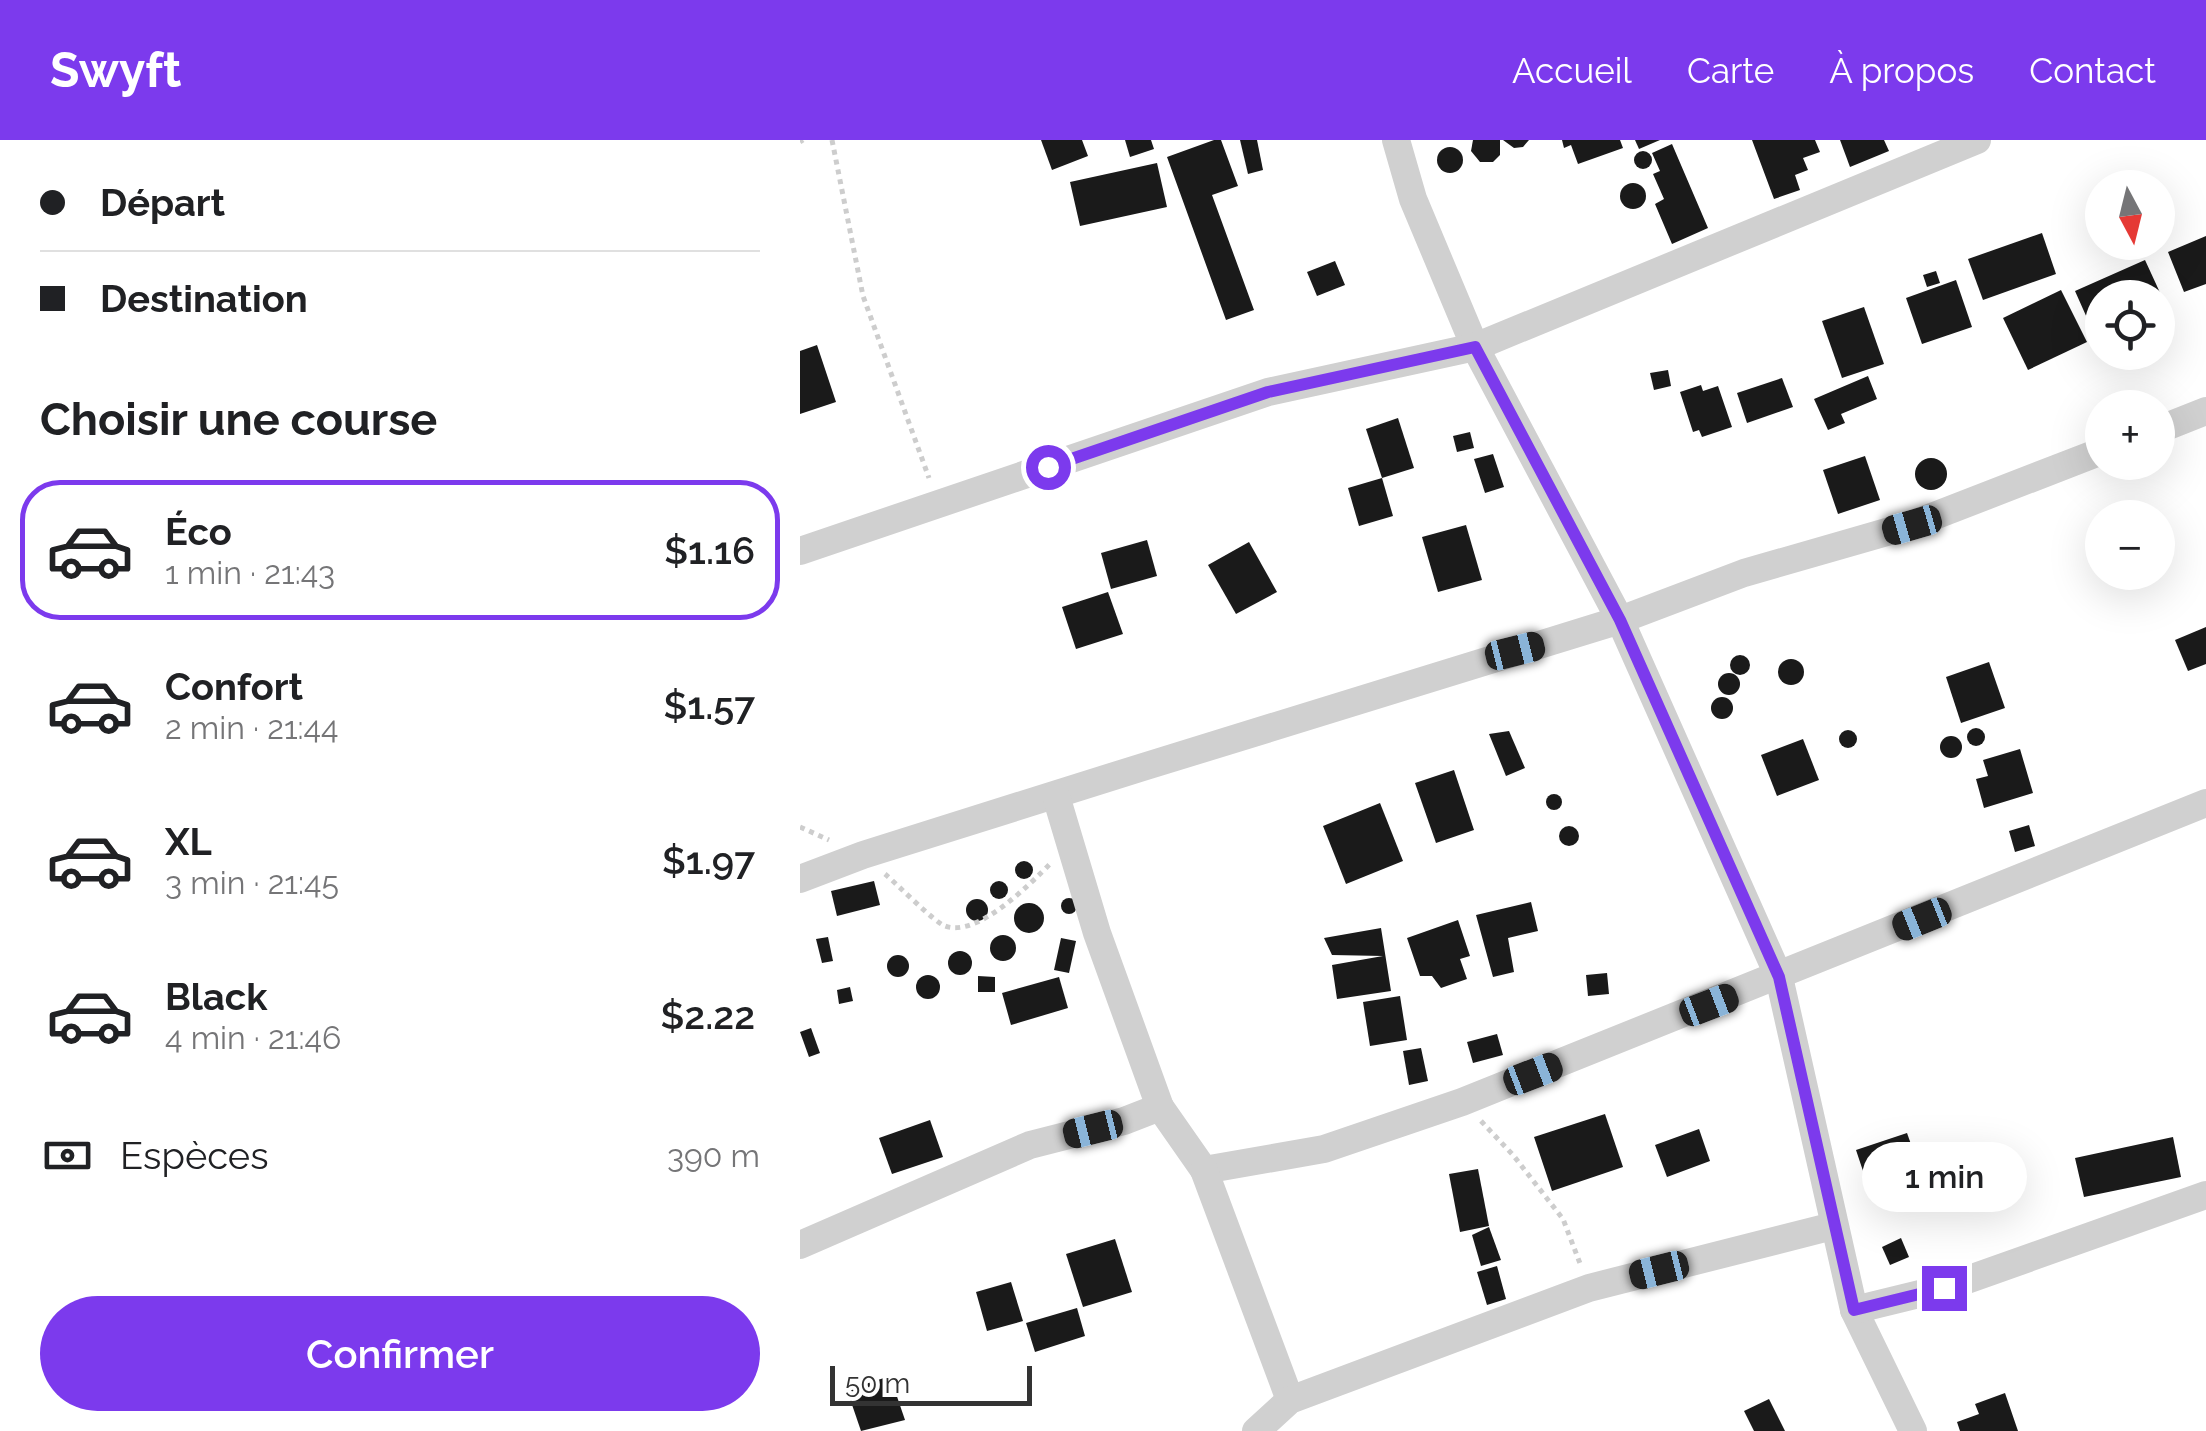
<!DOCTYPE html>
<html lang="fr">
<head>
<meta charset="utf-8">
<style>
  body { margin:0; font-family:Raleway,sans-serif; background:#f2f2f2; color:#202124; height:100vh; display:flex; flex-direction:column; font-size:38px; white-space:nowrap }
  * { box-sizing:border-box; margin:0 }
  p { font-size:32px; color:#757577 }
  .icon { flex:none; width:55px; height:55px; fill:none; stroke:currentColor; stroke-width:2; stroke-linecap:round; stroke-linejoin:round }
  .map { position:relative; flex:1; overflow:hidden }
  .details { display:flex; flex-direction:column; background:#fff; width:800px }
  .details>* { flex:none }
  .banner { display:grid; align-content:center; height:220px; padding:0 40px; background:#fff }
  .needle { width:65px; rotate:173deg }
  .controls { position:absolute; left:1285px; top:30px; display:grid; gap:20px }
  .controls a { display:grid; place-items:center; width:90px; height:90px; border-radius:50%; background:#fff; box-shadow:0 10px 40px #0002; font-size:50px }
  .scale { position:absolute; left:30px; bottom:25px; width:202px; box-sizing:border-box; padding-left:10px; border:5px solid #333; border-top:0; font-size:28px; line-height:35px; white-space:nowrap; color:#333; -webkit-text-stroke:8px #fff; paint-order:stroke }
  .end { position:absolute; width:45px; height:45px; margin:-22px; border:12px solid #7c3aed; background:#fff; box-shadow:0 0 0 5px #fff }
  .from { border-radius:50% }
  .bubble { position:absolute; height:70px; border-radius:35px; background:#fff; box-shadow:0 10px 40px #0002; font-size:32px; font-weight:600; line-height:70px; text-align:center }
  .car { position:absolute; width:30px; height:60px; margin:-30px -15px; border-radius:12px; box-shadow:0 0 8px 2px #0007; background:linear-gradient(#222 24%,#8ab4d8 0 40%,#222 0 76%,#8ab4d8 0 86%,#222 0) }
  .banner b { display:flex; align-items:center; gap:35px; height:95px; font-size:38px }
  .banner b+b { border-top:2px solid #e0e0e0 }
  .banner i { width:25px; height:25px; background:#202124 }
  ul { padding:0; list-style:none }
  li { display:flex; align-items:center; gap:30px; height:140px; margin:0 20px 15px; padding:0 20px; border:5px solid transparent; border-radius:40px }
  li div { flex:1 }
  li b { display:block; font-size:38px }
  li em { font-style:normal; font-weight:600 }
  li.current { border-color:#7c3aed }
  li>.icon { width:90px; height:90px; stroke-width:1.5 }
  h2 { padding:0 40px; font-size:45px; line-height:120px }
  .pay { display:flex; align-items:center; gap:25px; height:110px; padding:0 40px; font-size:38px }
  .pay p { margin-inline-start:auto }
  .primary-button { display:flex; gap:20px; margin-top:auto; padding:20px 40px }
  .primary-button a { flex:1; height:115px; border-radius:60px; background:#7c3aed; color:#fff; font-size:40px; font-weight:600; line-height:115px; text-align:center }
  header { display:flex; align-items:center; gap:60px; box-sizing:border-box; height:140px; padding:0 50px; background:#7c3aed; color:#fff }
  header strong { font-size:48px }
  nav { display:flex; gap:55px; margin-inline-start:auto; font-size:35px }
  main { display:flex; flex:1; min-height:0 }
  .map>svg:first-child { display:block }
  .building { fill:#1a1a1a }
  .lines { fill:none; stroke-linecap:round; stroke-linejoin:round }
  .path { stroke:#cdcdcd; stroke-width:5; stroke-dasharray:5 5; stroke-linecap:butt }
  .minor { stroke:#d0d0d0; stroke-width:28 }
  .route { stroke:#7c3aed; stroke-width:12 }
</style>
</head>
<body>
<header>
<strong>Swyft</strong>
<nav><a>Accueil</a><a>Carte</a><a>À propos</a><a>Contact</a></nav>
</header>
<main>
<section class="details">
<div class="banner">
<b><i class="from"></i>Départ</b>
<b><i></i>Destination</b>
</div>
<h2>Choisir une course</h2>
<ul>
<li class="current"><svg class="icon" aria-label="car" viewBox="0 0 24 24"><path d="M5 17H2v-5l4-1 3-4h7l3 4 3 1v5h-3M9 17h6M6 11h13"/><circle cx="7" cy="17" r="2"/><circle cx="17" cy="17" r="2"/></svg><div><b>Éco</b><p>1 min · 21:43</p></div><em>$1.16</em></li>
<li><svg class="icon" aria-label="car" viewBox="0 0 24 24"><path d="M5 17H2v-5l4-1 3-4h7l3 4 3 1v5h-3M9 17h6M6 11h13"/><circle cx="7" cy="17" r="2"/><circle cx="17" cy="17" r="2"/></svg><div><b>Confort</b><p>2 min · 21:44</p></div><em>$1.57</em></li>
<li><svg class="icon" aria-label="car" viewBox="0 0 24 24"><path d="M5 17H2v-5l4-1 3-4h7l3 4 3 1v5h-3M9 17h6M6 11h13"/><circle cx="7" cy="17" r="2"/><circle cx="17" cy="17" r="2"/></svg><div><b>XL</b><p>3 min · 21:45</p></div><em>$1.97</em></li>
<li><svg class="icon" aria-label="car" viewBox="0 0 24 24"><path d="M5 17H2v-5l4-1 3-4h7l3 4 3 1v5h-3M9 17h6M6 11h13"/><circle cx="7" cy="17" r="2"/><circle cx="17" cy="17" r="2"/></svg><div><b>Black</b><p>4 min · 21:46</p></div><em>$2.22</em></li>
</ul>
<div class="pay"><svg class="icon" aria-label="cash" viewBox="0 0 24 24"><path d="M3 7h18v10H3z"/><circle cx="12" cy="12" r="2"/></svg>Espèces<p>390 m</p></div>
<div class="primary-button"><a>Confirmer</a></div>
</section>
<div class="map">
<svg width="1406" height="1291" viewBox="0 0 1406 1291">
  <rect width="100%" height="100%" fill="#fff"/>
  <g class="building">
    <path d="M241,0H282L288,16L252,30Z"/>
    <path d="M325,0H351L354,9L330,17Z"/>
    <path d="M414,0H421L438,46L412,55L454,170L426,180L367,17Z"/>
    <path d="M440,0H457L463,30L448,34Z"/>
    <path d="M673,0H700V15L693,22H680L671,11Z"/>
    <path d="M703,0H729L723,7L714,8Z"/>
    <path d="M762,0H820L823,8L778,24L771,5L764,8Z"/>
    <path d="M835,0H860L839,9Z"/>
    <path d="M952,0H1015L1020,12L1003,18L1008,30L995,35L1000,50L974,59Z"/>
    <path d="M1040,0H1084L1089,11L1050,27Z"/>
    <path d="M872,4L908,88L872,104L855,64L864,59L853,34L860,31L852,13Z"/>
    <circle cx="650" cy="20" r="13"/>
    <circle cx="843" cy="20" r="9"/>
    <path d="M357,23L367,67L280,86L270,42Z"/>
    <circle cx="833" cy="56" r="13"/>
    <path d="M1242,93L1256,134L1183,160L1168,119Z"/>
    <path d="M1406,96V144L1384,152L1368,112Z"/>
    <path d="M1345,120L1362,157L1302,158V183L1291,187L1275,151Z"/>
    <path d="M535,121L545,145L517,156L507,132Z"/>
    <path d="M1136,131L1140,143L1127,147L1123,135Z"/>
    <path d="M1156,140L1172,187L1122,204L1106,158Z"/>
    <path d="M1261,150L1287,202L1228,230L1203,178Z"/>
    <path d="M1064,167L1084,224L1042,238L1022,181Z"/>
    <path d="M17,205L36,262L0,274V211Z"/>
    <path d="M868,230L871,246L854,250L850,233Z"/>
    <path d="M1068,236L1077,259L1041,274L1045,283L1028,290L1014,259Z"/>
    <path d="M982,238L993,267L947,283L937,253Z"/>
    <path d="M901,245L903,251L918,246L932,287L902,297L899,290L893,292L880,252Z"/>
    <path d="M598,278L614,328L582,338L566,289Z"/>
    <path d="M670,292L674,308L657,312L653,296Z"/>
    <path d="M693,314L704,347L685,353L674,319Z"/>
    <path d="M1065,316L1080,360L1038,374L1023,330Z"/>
    <circle cx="1131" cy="334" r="16"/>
    <path d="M582,338L593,376L559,386L548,348Z"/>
    <path d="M666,385L682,440L638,452L622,397Z"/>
    <path d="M347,400L357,436L311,449L301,413Z"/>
    <path d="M449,402L477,452L436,474L408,425Z"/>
    <path d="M308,452L323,494L276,509L262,467Z"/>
    <path d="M1406,487V524L1388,531L1375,500Z"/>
    <circle cx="940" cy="525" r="10"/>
    <circle cx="991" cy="532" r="13"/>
    <path d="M1189,522L1205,568L1161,583L1146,537Z"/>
    <circle cx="929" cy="544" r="11"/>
    <circle cx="922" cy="568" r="11"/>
    <circle cx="1176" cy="597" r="9"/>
    <circle cx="1048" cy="599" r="9"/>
    <path d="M709,591L725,628L706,636L689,594Z"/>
    <circle cx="1151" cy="607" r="11"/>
    <path d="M1003,599L1019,640L977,656L961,615Z"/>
    <path d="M1220,609L1233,653L1184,668L1176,639L1188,636L1183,620Z"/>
    <path d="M654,630L674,690L636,703L615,643Z"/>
    <circle cx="754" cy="662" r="8"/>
    <path d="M580,663L603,721L546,744L523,686Z"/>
    <path d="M1229,685L1235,706L1215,712L1209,691Z"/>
    <circle cx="769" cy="696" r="10"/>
    <circle cx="224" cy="730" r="9"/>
    <circle cx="199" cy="750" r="9"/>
    <path d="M74,741L80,765L37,776L31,751Z"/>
    <circle cx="269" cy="766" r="8"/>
    <circle cx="177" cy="770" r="11"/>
    <path d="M731,762L738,791L708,798L714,832L693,837L676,775Z"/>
    <circle cx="229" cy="778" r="15"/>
    <path d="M658,780L670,816L660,819L667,839L641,848L632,836H620L607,798Z"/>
    <path d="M581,788L591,851L537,859L532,825L583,816L532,815L524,798Z"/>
    <circle cx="203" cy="808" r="13"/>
    <path d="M28,797L33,821L22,823L16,799Z"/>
    <path d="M261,798L276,801L269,833L254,830Z"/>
    <circle cx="160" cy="823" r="12"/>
    <circle cx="98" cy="826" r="11"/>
    <path d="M807,833L809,854L788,856L786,835Z"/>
    <circle cx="128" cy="847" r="12"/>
    <path d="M178,836L195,837V852H178Z"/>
    <path d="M259,837L268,868L211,885L202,853Z"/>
    <path d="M50,847L53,861L39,864L37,850Z"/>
    <path d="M600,856L607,900L570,906L563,862Z"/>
    <path d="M11,888L20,913L9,917L0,892Z"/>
    <path d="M697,894L703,915L673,923L667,902Z"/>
    <path d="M621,908L628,941L609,945L603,911Z"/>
    <path d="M805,974L823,1027L752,1051L734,997Z"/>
    <path d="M130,980L143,1017L92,1034L79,998Z"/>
    <path d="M899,989L910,1021L867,1037L855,1005Z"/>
    <path d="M1107,993L1123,1038L1071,1055L1056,1010Z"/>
    <path d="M1373,997L1381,1037L1284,1057L1275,1018Z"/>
    <path d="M678,1029L689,1086L660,1092L649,1034Z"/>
    <path d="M689,1087L701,1120L681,1126L672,1095Z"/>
    <path d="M1101,1098L1109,1117L1090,1125L1082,1107Z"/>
    <path d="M315,1099L332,1152L283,1167L266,1114Z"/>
    <path d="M697,1126L706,1159L687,1165L677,1132Z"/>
    <path d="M211,1142L223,1181L187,1191L176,1152Z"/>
    <path d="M277,1168L285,1196L235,1212L226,1183Z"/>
    <path d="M90,1236L105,1280L61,1291L47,1250Z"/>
    <path d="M1205,1253L1218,1291H1160L1157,1282L1179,1274L1175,1264Z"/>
    <path d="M969,1259L985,1291H954L944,1271Z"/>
  </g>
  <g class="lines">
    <g class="path">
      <path d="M32,0L63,156L129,338"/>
      <path d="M0,2L3,0"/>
      <path d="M0,687L29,700"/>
      <path d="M85,734C97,744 134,782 145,786C177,798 229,745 251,723"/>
      <path d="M681,981L713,1015L763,1079L781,1126"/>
    </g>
    <g class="minor">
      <path d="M596,0L613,59L675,207L820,480L979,837L1054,1170L1113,1291"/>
      <path d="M1358,290L1406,271"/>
      <path d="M0,411L468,252L675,207L1177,0"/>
      <path d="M0,739L63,715L343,627L820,480L944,433L1111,385L1302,311"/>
      <path d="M360,967L404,1030L524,1009L662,962L1406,663"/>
      <path d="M404,1030L490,1260"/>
      <path d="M0,1105L230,1005L324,981L360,967L297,793L256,656"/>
      <path d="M1054,1170L1144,1148L1406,1055"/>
      <path d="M456,1291L490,1260L789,1148L1033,1086"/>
    </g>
  </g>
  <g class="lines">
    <path class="route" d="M248,327L468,252L675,207L820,480L979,837L1054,1170L1144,1148"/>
  </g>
</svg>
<div class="controls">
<a><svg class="needle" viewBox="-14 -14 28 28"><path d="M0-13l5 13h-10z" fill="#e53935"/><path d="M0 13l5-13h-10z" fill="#757577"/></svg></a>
<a><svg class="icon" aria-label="locate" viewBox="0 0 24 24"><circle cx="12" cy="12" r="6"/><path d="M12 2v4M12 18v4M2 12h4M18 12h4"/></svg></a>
<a>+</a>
<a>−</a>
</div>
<div class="scale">50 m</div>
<i class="end from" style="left:248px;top:327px"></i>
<i class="end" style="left:1144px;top:1148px"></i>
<div class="bubble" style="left:1062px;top:1002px;width:165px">1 min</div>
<i class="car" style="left:1112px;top:385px;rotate:254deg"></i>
<i class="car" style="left:715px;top:511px;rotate:76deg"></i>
<i class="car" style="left:1122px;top:779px;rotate:248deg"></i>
<i class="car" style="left:909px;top:865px;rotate:69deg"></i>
<i class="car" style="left:733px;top:934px;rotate:69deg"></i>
<i class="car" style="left:293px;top:989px;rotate:256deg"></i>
<i class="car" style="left:859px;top:1130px;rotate:256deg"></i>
</div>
</main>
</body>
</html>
